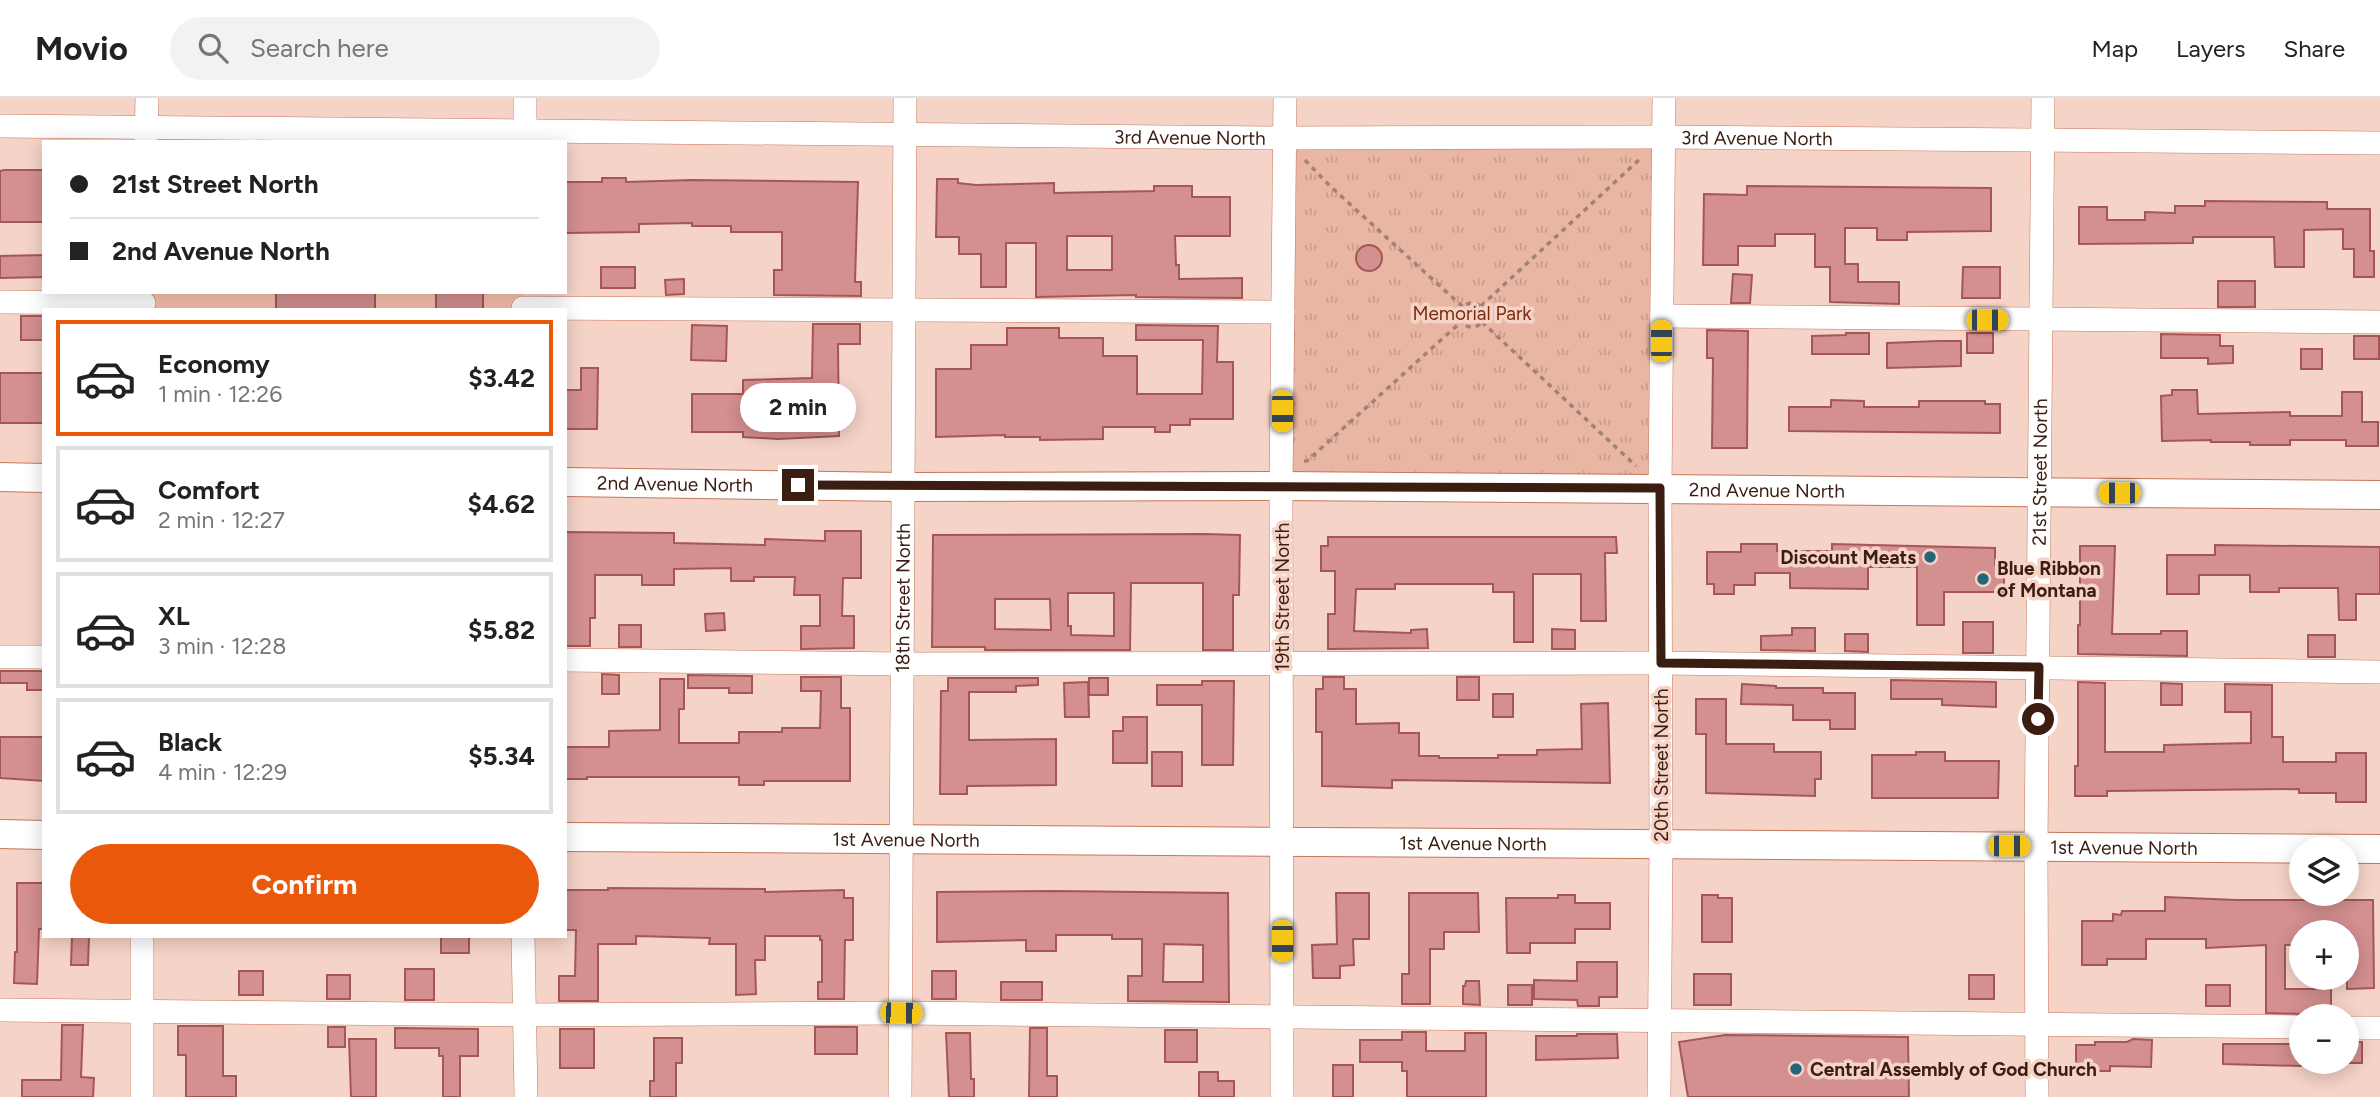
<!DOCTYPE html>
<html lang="en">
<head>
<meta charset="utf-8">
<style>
  body { margin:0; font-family:Figtree,sans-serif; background:#f2f2f2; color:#222; height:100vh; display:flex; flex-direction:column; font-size:26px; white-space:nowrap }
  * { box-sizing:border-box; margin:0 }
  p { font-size:23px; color:#767676 }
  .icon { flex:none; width:38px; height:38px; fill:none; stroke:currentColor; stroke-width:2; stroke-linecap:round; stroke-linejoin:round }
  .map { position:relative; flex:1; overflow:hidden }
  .side { position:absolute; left:42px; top:210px; width:525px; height:630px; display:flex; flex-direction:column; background:#fff; border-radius:0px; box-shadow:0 4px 18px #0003 }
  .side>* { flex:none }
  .hud { position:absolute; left:42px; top:42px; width:525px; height:154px; border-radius:0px; box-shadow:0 4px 18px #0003; display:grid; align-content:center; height:154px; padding:0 28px; background:#fff }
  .buttons { position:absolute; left:2289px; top:738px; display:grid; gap:14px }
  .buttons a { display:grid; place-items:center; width:70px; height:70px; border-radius:50%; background:#fff; box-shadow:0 4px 18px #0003; font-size:35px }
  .end { position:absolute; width:32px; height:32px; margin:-16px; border:9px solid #3c1d12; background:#fff; box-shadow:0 0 0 4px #fff }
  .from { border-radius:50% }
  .bubble { position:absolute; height:49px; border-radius:24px; background:#fff; box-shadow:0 4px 18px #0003; font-size:23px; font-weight:700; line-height:49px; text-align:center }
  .car { position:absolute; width:21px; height:42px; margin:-21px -10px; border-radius:9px; box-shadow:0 0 5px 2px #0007; background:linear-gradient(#f5c518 24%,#345 0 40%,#f5c518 0 76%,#345 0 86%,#f5c518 0) }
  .hud b { display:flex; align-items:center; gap:24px; height:66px; font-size:26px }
  .hud b+b { border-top:2px solid #e0e0e0 }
  .hud i { width:18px; height:18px; background:#222 }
  ul { padding:12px 0 0; list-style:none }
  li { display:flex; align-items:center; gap:21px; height:116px; margin:0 14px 10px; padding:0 14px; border:4px solid #e0e0e0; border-radius:0px }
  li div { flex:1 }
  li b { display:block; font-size:26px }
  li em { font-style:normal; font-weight:700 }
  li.selected { border-color:#ea580c }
  li>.icon { width:63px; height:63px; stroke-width:1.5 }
  .cta { display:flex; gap:14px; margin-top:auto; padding:14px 28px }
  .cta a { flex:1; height:80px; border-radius:42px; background:#ea580c; color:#fff; font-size:28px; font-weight:700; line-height:80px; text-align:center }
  header { display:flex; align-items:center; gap:42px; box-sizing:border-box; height:98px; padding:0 35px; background:#fff; border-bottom:2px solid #e0e0e0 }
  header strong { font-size:33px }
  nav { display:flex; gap:38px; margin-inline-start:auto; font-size:24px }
  .search { width:490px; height:63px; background:#f2f2f2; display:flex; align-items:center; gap:18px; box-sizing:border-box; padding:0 24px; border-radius:38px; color:#767676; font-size:26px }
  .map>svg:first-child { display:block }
  .built { fill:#f8c1ae }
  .park { fill:url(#park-tufts) }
  .building { fill:#d48f8f; stroke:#a65657; stroke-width:2; fill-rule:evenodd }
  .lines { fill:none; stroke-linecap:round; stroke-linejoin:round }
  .minor-casing { stroke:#c4765b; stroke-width:24 }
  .major-casing { stroke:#c4765b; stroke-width:30 }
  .path { stroke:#a28176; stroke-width:3.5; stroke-dasharray:5 5; stroke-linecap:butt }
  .minor { stroke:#fff; stroke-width:23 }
  .major { stroke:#fff; stroke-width:28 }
  .route { stroke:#3c1d12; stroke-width:9 }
  .poi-dot { fill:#246679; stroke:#f5d3c7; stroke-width:2.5 }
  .labels { text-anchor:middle; stroke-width:7; stroke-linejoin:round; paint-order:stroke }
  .street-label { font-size:19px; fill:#3c1d12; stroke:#f5d3c7 }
  .park-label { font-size:19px; fill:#792d0e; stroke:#f5d3c7 }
  .poi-label { font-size:19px; font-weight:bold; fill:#3c1d12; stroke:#f5d3c7; text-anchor:start }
</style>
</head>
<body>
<header>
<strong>Movio</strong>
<div class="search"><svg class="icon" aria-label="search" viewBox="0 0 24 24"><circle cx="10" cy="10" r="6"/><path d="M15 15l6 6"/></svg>Search here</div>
<nav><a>Map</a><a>Layers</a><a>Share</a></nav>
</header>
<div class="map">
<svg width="2380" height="999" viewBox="0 0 2380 999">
  <defs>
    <pattern id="park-tufts" width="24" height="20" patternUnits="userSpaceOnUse" patternTransform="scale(1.75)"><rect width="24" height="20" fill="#e9b6a4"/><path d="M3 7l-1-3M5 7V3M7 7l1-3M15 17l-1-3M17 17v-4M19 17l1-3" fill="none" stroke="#c99c8c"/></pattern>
  </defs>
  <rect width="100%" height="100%" fill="#f5d3c7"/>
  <rect class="built" x="145" y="194" width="379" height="18"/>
  <path class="park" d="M1663,39L1660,390L1281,388L1285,40Z"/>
  <g class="building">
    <path d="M4,72H44V124H0V73Z"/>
    <path d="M602,80H626V84L692,82L858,84L855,184H861V198L774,197V172H782V134H731V128H692V125L639,126V134L565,135V84H602Z"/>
    <path d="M937,81H958V85L976,87L1054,85V95L1154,93V88H1192V99H1230V138H1175L1176,167H1179V181L1242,180V200L1136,199V197L1036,199V145H1006V189H981V156H959V139H936ZM1067,138H1112V172H1067Z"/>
    <path d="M1747,88L1991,90V133L1907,134V142H1877V130H1845V166H1858V184H1899V206L1830,204V169H1815V136H1775V148H1738V167H1703L1704,96L1747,97Z"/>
    <path d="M2205,103L2327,104V111H2370V153H2374V179H2354V151H2343V131L2304,132V169H2275L2274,139H2193V145L2079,146V109H2107V122H2145V114L2175,115V108H2205Z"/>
    <circle cx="1369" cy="160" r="13"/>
    <path d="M44,157V179L0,180V158Z"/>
    <rect x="601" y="169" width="34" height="21"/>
    <path d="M1963,169H2000V200H1962Z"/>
    <path d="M1733,176L1752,177L1750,205H1731Z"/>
    <path d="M684,181V196L666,197L665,182Z"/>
    <rect x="2218" y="183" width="37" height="26"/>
    <rect x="276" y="194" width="99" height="18"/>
    <rect x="436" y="194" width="47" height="18"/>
    <rect x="21" y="218" width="23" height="24"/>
    <path d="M813,226H860V246H838L839,338L778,341L743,339V334H692V296H743V282L812,280Z"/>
    <path d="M692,227L727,228L726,263L691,262Z"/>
    <path d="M1136,227L1218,228L1217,264H1233V321H1190V327H1170V334H1155V329H1103V341L1040,342V339H1005V337L936,339V271H971V247H1007V230H1059V240H1103V258H1137V296H1202L1203,242H1136Z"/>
    <path d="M1707,232L1748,233L1747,350H1712L1713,260H1707Z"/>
    <path d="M1846,235H1869V256H1812V238L1846,237Z"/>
    <rect x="1967" y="235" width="26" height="20"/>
    <path d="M2161,236L2220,237V248H2233V265L2208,266V260H2161Z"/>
    <rect x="2354" y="238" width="25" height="23"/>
    <path d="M1939,243H1961V268L1887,270V245Z"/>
    <rect x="2301" y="251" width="21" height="20"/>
    <path d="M581,270H598L597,331H565V292H581Z"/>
    <rect x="0" y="275" width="44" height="50"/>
    <path d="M2172,292H2197L2198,316L2290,314V318H2342V294H2362V324H2378V348H2346V342H2290V347H2250V344H2211V342L2162,343L2161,298L2172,297Z"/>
    <path d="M1831,302L1864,303V309H1919V303H1985V306H2000V335L1789,333V309H1831Z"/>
    <path d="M825,433H861V480H843L842,518H854V550L801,551V528H820V497H794L795,479H754V483H731V470L674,471V487H642V477H595V520H590V548H565V434L674,435V445L765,447V441L825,443Z"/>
    <path d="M1204,436L1240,437L1239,497H1233V552H1203V485H1131L1130,552H985V549H932L933,437ZM1068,495H1114V538L1071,537V528H1068ZM995,501H1050L1051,532L995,531Z"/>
    <path d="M1328,439H1616L1617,455H1605L1606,523H1581V476H1533V544H1514V494H1493V486H1395V491H1356L1354,533L1411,535V532L1427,531L1428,550L1328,551V516H1335V473H1321V448H1328Z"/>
    <path d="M1741,446H1777V453H1832V446L1995,450V467H2004V494H1944V527H1917V469H1868V491L1790,490V475H1755V487H1734V496H1714V486H1707V454H1741Z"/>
    <path d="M2215,447L2380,449V496H2356V522H2339L2338,490H2279V494H2250V477H2199V496H2167V457H2215Z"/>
    <path d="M2080,448H2115L2112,536H2161V533H2187V558L2078,556V527H2080Z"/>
    <path d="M724,515L725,532L706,533L705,516Z"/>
    <rect x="1963" y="524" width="30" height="31"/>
    <rect x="619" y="527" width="22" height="22"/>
    <path d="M1792,530H1815V553L1761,552V538L1792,537Z"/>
    <path d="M1552,531L1575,532V551H1552Z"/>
    <path d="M1845,536H1868V554L1845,553Z"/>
    <rect x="2308" y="537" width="27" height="22"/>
    <path d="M0,573H44V592H27V585H0Z"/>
    <path d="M602,576L619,577V596H602Z"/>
    <path d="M688,577L752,578V595H729V590H688Z"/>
    <path d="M801,579H841V610H850V683H764V687H739V679H587V681H565V649H609V633L660,632V581H684V611H679V645H739V634H782V630H820L821,593H801Z"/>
    <path d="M1323,579H1344V591H1356V626L1399,625V635H1419V658H1439V660H1498V657H1537V652L1582,651L1581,606L1608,605L1610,685L1392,682V690L1322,688V634H1316V591H1323Z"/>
    <rect x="1457" y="579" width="22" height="23"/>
    <path d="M948,580H1038V587L1016,588V594H969V642L1056,641V687L967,688V696H940L941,593H948Z"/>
    <rect x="1089" y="580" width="19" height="17"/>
    <path d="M1891,582L1996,584V609L1942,607V601H1891Z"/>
    <path d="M1202,583H1234L1233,667H1202V607H1157V587H1202Z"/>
    <path d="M1088,584L1089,619H1065L1064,585Z"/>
    <path d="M2078,584L2105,585V654H2164V647L2251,645V614H2225V586L2272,587V639H2283V664H2336V655H2366V704H2336V695H2299V691L2107,693V698H2075V668H2078Z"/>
    <path d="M2161,585L2182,586V607H2161Z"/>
    <path d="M1742,586L1776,588V590H1823V595H1855V631H1830V622H1793V607L1741,606Z"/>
    <rect x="1493" y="596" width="20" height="23"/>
    <path d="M1696,601H1726V646H1774V654H1821V681H1815V698L1706,695V636H1696Z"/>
    <path d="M1123,619H1147V665H1113V633H1123Z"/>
    <path d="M0,639H44V683L0,680Z"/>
    <rect x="1152" y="654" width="30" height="34"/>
    <path d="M1916,654H1945V663H1999L1998,700H1872V657H1916Z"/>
    <path d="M17,785H44V831H39L37,886L14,885L15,854H17Z"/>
    <path d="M608,790L765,791V794L844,792V800H853V842H845L844,901H818V884H822V842H820V838H765V862H755L756,896L736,897V846H709L710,840L636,838V846H598V903H559V878H575L576,832H565V792H608Z"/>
    <path d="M1056,793L1228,795L1229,904L1128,903V878H1142V841H1112V837H1056V853H1026V842L937,844V794ZM1164,846L1203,847V884H1163Z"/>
    <path d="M1336,795H1369V841H1353L1354,867L1340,868V880H1313L1312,847L1337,846Z"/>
    <path d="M1409,795H1478L1479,834H1444V851H1430V906H1402V876H1409Z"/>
    <path d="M1558,797H1575V805H1610V831H1575V845H1530V855H1507L1506,800H1558Z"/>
    <path d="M1702,797H1718V800H1732V844H1702Z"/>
    <path d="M2165,799L2236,802H2373L2374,890L2347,891V835H2301V847H2285V891H2331V917L2266,915V847L2206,850V841H2146V861H2107V867H2082V823H2113V816L2121,817L2122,813H2165Z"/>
    <path d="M72,838L89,839L88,867H71Z"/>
    <rect x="441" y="838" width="28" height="17"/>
    <path d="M1577,864H1617V899H1599V908H1578L1577,902L1534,901V882L1577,883Z"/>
    <rect x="405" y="871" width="29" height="31"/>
    <rect x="239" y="873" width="24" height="24"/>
    <rect x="932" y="873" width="24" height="28"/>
    <rect x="1694" y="876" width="37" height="31"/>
    <rect x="327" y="877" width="23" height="24"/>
    <rect x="1969" y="877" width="25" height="24"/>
    <path d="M1466,883H1479L1480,907L1463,906V888H1465Z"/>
    <rect x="1001" y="884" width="41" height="18"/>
    <rect x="1508" y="887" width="24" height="20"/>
    <rect x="2206" y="887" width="24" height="21"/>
    <path d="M62,927H83L81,979L94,980L93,999H22V982H61Z"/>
    <path d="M178,928H223V978H236V999H186V957H178Z"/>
    <rect x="328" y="929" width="17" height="20"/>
    <rect x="815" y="929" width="42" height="27"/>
    <path d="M395,930L478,931V958H460V999H443V958H439V950H395Z"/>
    <path d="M1030,930H1047V978H1057V999H1029Z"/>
    <rect x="560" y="931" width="34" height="39"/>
    <rect x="1165" y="932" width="32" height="32"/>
    <path d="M1402,934H1426V953H1465V935H1486V999H1407V973H1402V964H1360V942H1402Z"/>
    <path d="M946,935H970L971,981H974V999H949Z"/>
    <path d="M1577,936H1617L1618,960L1536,962V938H1577Z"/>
    <path d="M1725,937L1908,939L1909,999H1688L1679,944Z"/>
    <path d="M654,940H682V965H676V999H650V983H654Z"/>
    <path d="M349,941H376V999H351Z"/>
    <path d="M2133,941L2152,942L2151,969L2110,968V973H2076V947H2095V944H2127Z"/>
    <rect x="2347" y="944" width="15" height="21"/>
    <path d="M2223,946H2301V968L2223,966Z"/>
    <rect x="1333" y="967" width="20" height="32"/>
    <path d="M1199,974H1218V983H1234V999H1199Z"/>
  </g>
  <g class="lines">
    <g class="minor-casing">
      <g id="minor">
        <path id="s1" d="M0,28L1285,40L1663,39L2380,45"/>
        <path d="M146,44L147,0"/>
        <path d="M525,44V0"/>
        <path d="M0,204L144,205"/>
        <path d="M523,210L1283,214"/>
        <path d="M1662,218L2380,224"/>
        <path d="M0,559H44"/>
        <path d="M565,562L902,566L1661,565L2380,574"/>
        <path d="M523,838L526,999"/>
        <path d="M0,912L524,917L901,915L2301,929"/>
        <path d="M2347,930H2380"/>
        <path d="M142,999V838"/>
        <path id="s2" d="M900,999L905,0"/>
        <path d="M1282,999L1281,388L1285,0"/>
        <path d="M1659,999L1661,747L1660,390L1664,0"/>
        <path id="s3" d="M2037,999L2036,749L2043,0"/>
      </g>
    </g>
    <g class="major-casing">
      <g id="major">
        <path d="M0,379L44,380"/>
        <path id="s4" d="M565,384L902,389L1281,388L2380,397"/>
        <path d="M0,736L44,737"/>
        <path id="s5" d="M565,739L2380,751"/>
      </g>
    </g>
    <g class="path">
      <path d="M1305,62L1330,88L1463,209"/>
      <circle cx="1472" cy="217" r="12"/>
      <path d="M1481,208L1641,60"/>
      <path d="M1482,224L1636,368"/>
      <path d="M1304,363H1307L1462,223"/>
    </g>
    <use href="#minor" class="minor"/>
    <use href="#major" class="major"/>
  </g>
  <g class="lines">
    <path class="route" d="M798,387L1660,390L1661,565L2039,569L2038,621"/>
  </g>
  <g class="poi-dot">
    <circle cx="1930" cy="459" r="7"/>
    <circle cx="1983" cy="481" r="7"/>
    <circle cx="1796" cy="971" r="7"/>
  </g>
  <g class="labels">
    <g class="street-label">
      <text dy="7" stroke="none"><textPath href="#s1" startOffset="1190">3rd Avenue North</textPath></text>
      <text dy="7" stroke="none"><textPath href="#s1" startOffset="1757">3rd Avenue North</textPath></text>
      <text dy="7" stroke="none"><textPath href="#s3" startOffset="625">21st Street North</textPath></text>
      <text dy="7" stroke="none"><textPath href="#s4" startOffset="110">2nd Avenue North</textPath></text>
      <text dy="7" stroke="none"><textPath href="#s4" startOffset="1202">2nd Avenue North</textPath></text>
      <text dy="7" stroke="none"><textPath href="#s2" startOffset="499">18th Street North</textPath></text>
      <text transform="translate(1282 499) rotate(-90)" y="7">19th Street North</text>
      <text transform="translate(1661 667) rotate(-90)" y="7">20th Street North</text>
      <text dy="7" stroke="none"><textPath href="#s5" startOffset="341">1st Avenue North</textPath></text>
      <text dy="7" stroke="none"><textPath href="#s5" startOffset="908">1st Avenue North</textPath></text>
      <text dy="7" stroke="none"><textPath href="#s5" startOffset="1559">1st Avenue North</textPath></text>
    </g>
    <g class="park-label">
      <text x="1472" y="222">Memorial Park</text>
    </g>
    <g class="poi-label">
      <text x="1916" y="466" text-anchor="end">Discount Meats</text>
      <text x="1997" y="477">Blue Ribbon<tspan x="1997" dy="22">of Montana</tspan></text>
      <text x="1810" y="978">Central Assembly of God Church</text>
    </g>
  </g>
</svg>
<div class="buttons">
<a><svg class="icon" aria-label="layers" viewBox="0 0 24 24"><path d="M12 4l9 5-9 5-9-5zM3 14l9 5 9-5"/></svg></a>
<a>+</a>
<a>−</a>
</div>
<i class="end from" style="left:2038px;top:621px"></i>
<i class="end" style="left:798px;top:387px"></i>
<div class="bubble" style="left:740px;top:285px;width:116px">2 min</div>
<i class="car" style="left:1987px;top:222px;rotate:90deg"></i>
<i class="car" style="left:1661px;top:243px;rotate:0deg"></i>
<i class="car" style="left:1282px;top:313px;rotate:180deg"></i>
<i class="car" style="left:2119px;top:395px;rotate:270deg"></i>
<i class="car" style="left:2009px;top:748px;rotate:90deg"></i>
<i class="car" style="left:1282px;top:843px;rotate:180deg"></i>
<i class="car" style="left:901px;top:915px;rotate:91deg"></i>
<div class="hud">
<b><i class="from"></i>21st Street North</b>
<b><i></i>2nd Avenue North</b>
</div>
<section class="side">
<ul>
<li class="selected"><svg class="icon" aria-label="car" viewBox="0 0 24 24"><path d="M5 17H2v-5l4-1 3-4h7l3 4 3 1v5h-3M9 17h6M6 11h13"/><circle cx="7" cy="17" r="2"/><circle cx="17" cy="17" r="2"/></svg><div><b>Economy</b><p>1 min · 12:26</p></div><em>$3.42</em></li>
<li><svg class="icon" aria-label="car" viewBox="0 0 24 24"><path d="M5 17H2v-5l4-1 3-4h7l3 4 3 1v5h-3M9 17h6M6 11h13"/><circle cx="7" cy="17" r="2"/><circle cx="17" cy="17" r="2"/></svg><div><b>Comfort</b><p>2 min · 12:27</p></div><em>$4.62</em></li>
<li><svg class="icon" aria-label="car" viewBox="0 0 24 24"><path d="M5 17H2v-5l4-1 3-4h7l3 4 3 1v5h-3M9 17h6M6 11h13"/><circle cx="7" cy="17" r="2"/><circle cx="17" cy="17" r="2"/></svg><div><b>XL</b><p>3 min · 12:28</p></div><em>$5.82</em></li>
<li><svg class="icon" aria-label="car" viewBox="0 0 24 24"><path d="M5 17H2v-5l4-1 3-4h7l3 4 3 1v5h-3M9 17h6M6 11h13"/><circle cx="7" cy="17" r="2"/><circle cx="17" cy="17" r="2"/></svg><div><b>Black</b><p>4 min · 12:29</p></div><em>$5.34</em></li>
</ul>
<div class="cta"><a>Confirm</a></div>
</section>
</div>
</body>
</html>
